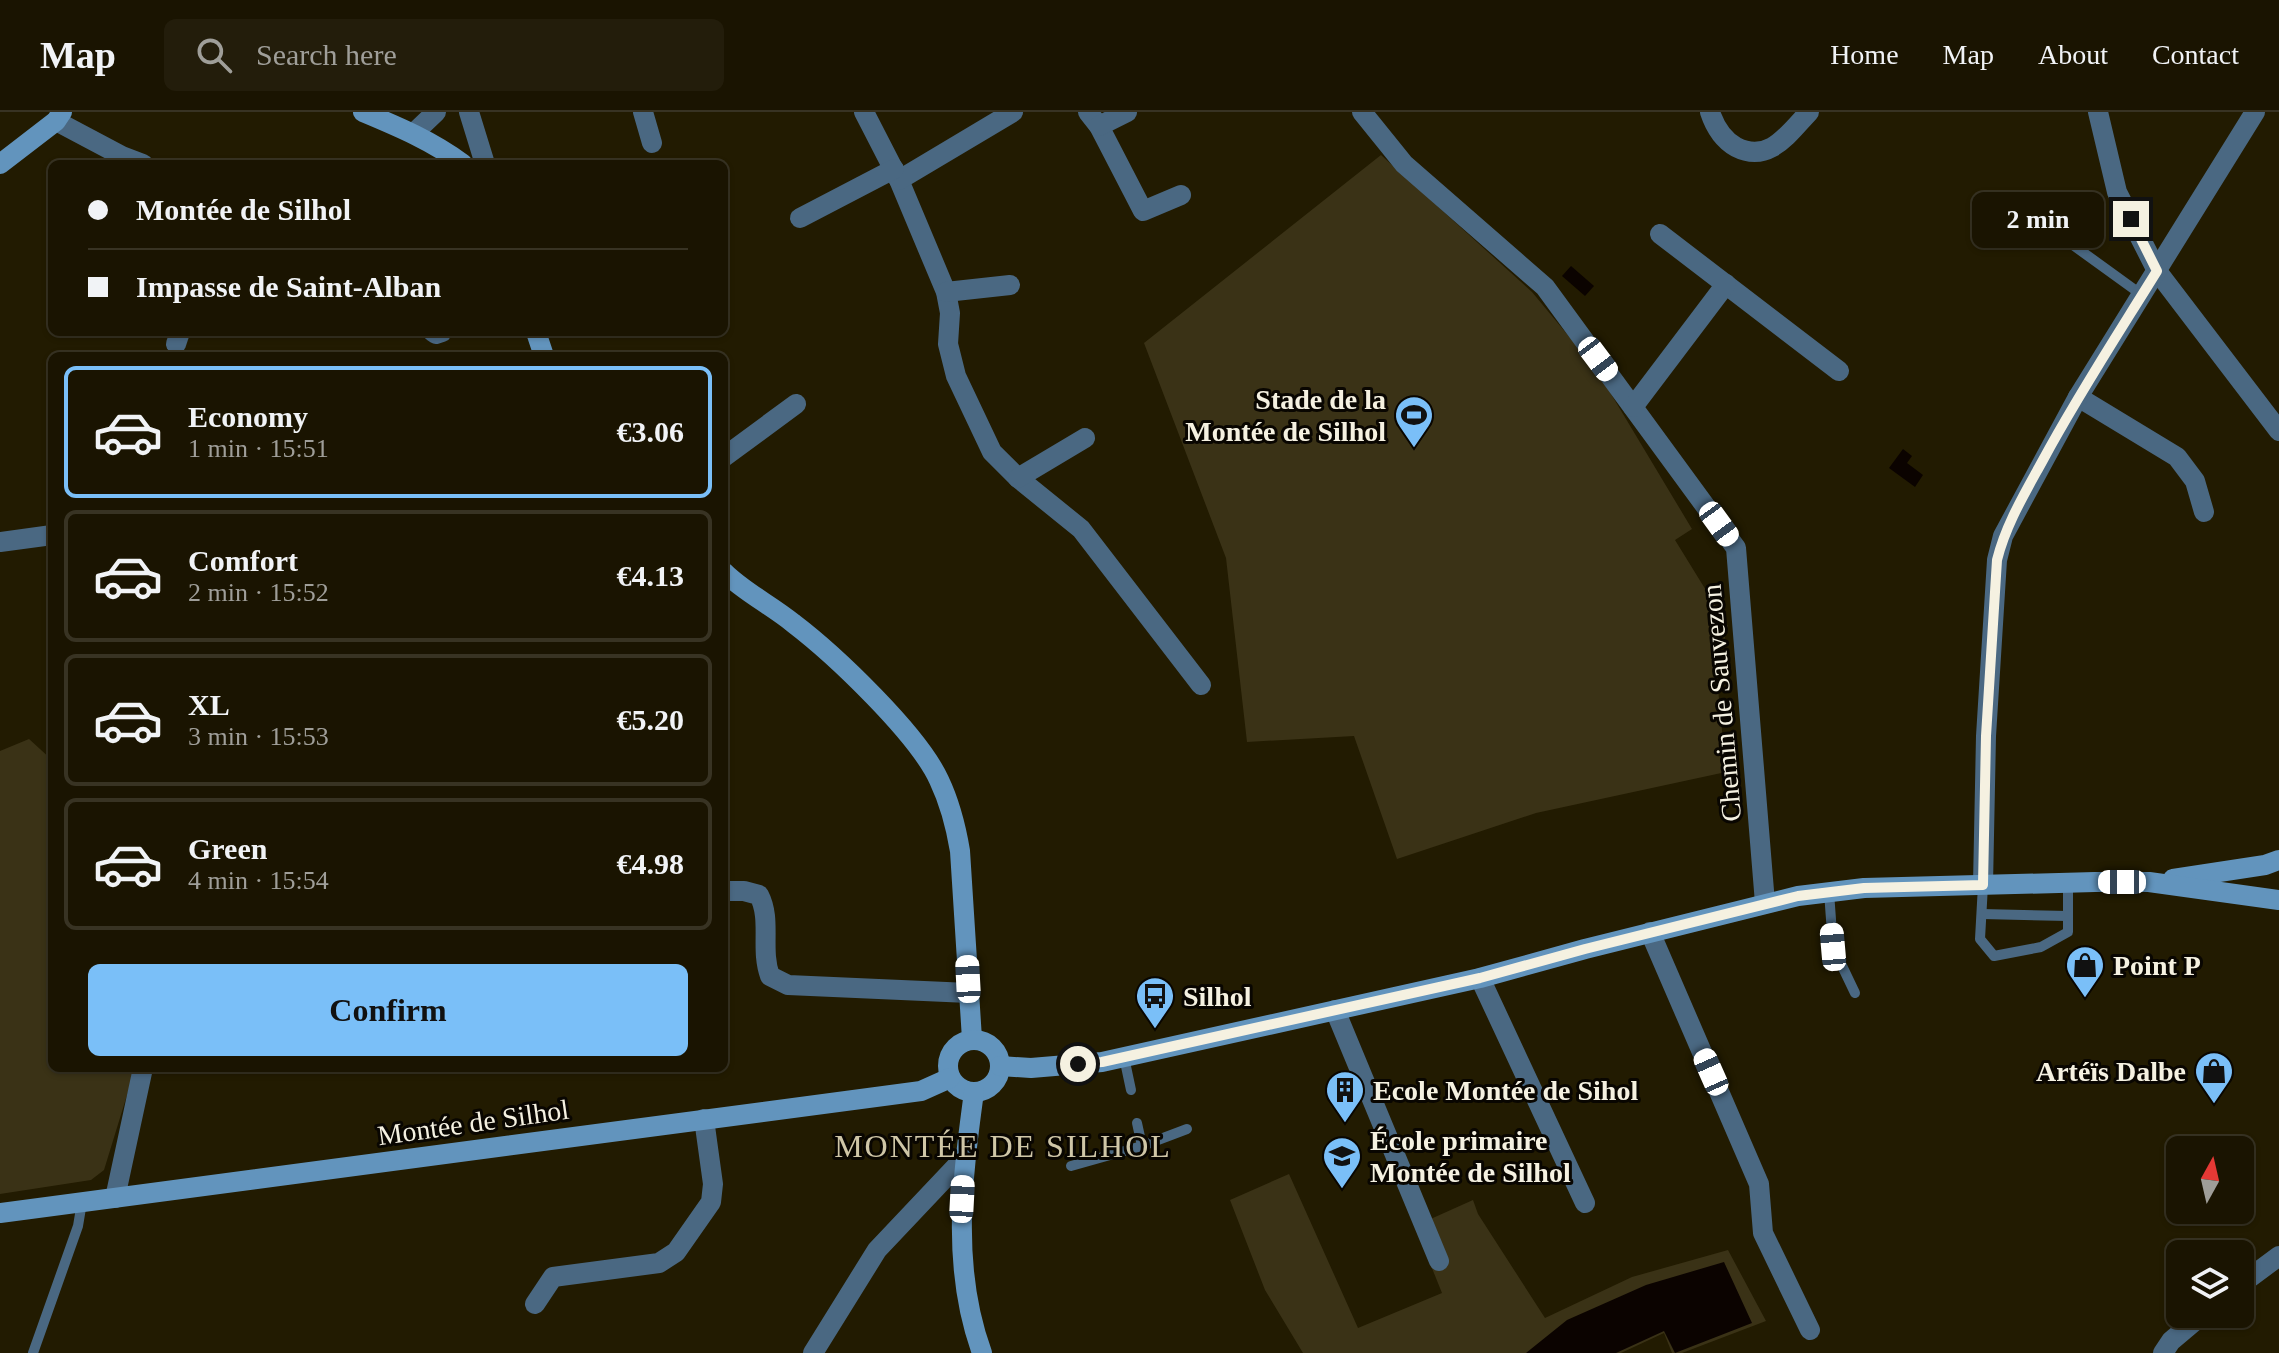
<!DOCTYPE html>
<html lang="en">
<head>
<meta charset="utf-8">
<style>
  body { margin:0; font-family:"Times New Roman",serif; background:#231d0b; color:#f1f3f6; height:100vh; display:flex; flex-direction:column; font-size:30px; white-space:nowrap }
  * { box-sizing:border-box; margin:0 }
  p { font-size:26px; color:#9f9e99 }
  .icon { flex:none; width:44px; height:44px; fill:none; stroke:currentColor; stroke-width:2; stroke-linecap:round; stroke-linejoin:round }
  .map { position:relative; flex:1; overflow:hidden }
  .side { position:absolute; left:48px; top:240px; width:680px; height:720px; display:flex; flex-direction:column; background:#1a1401; border-radius:12px; box-shadow:0 2px 6px #0004,0 0 0 2px #383323 }
  .side>* { flex:none }
  .hud { position:absolute; left:48px; top:48px; width:680px; height:176px; border-radius:12px; box-shadow:0 2px 6px #0004,0 0 0 2px #383323; display:grid; align-content:center; height:176px; padding:0 40px; background:#1a1401 }
  .needle { width:52px; rotate:8deg }
  .controls { position:absolute; left:2166px; top:1024px; display:grid; gap:16px }
  .controls a { display:grid; place-items:center; width:88px; height:88px; border-radius:12px; background:#1a1401; box-shadow:0 2px 6px #0004,0 0 0 2px #383323; font-size:40px }
  .end { position:absolute; width:36px; height:36px; margin:-18px; border:10px solid #f5f1e1; background:#111; box-shadow:0 0 0 4px #111 }
  .from { border-radius:50% }
  .bubble { position:absolute; height:56px; border-radius:12px; background:#1a1401; box-shadow:0 2px 6px #0004,0 0 0 2px #383323; font-size:26px; font-weight:800; line-height:56px; text-align:center }
  .car { position:absolute; width:24px; height:48px; margin:-24px -12px; border-radius:10px; box-shadow:0 0 6px 2px #0007; background:linear-gradient(#fff 24%,#345 0 40%,#fff 0 76%,#345 0 86%,#fff 0) }
  .hud b { display:flex; align-items:center; gap:28px; height:76px; font-size:30px }
  .hud b+b { border-top:2px solid #383323 }
  .hud i { width:20px; height:20px; background:#f1f3f6 }
  ul { padding:14px 0 0; list-style:none }
  li { display:flex; align-items:center; gap:24px; height:132px; margin:0 16px 12px; padding:0 24px; border:4px solid #383323; border-radius:12px }
  li div { flex:1 }
  li b { display:block; font-size:30px }
  li em { font-style:normal; font-weight:800 }
  li.active { border-color:#7abff8 }
  li>.icon { width:72px; height:72px; stroke-width:1.5 }
  .primary-button { display:flex; gap:16px; margin-top:auto; padding:16px 40px }
  .primary-button a { flex:1; height:92px; border-radius:12px; background:#7abff8; color:#111; font-size:32px; font-weight:800; line-height:92px; text-align:center }
  header { display:flex; align-items:center; gap:48px; box-sizing:border-box; height:112px; padding:0 40px; background:#1a1401; border-bottom:2px solid #383323 }
  header strong { font-size:38px }
  nav { display:flex; gap:44px; margin-inline-start:auto; font-size:28px }
  .search { width:560px; height:72px; background:#231d0b; display:flex; align-items:center; gap:20px; box-sizing:border-box; padding:0 28px; border-radius:12px; color:#9f9e99; font-size:30px }
  .map>svg:first-child { display:block }
  .green { fill:#3a3216 }
  .water { fill:#0b0300 }
  .lines { fill:none; stroke-linecap:round; stroke-linejoin:round }
  .lane { stroke:#4a6882; stroke-width:10 }
  .street { stroke:#4a6882; stroke-width:20 }
  .secondary { stroke:#6294bd; stroke-width:20 }
  .route { stroke:#f5f1e1; stroke-width:10 }
  .labels { text-anchor:middle; stroke-width:6; stroke-linejoin:round; paint-order:stroke }
  .poi-label { font-size:28px; font-weight:bold; fill:#f5f1e1; stroke:#090601; text-anchor:start }
  .street-label { font-size:28px; fill:#f5f1e1; stroke:#090601 }
  .quarter-label { font-size:32px; letter-spacing:2px; fill:#cfc6a7; stroke:#090601 }
</style>
</head>
<body>
<header>
<strong>Map</strong>
<div class="search"><svg class="icon" aria-label="search" viewBox="0 0 24 24"><circle cx="10" cy="10" r="6"/><path d="M15 15l6 6"/></svg>Search here</div>
<nav><a>Home</a><a>Map</a><a>About</a><a>Contact</a></nav>
</header>
<div class="map">
<svg width="2279" height="1241" viewBox="0 0 2279 1241">
  <rect width="100%" height="100%" fill="#221b01"/>
  <g class="green">
    <path d="M1381,43L1532,180L1596,257L1692,417L1675,428L1728,514L1724,529L1714,535L1726,660L1536,701L1397,747L1354,624L1247,630L1226,446L1144,231Z"/>
    <path d="M29,627L52,648V956H133L131,970L104,1058L91,1068L0,1082V639Z"/>
    <path d="M1289,1062L1358,1216L1442,1181L1415,1114L1473,1088L1478,1102L1545,1206L1632,1165L1728,1138L1766,1209L1682,1241H1672L1664,1221L1621,1241H1303L1265,1178L1230,1088Z"/>
  </g>
  <g class="water">
    <path d="M1571,154L1594,174L1585,184L1562,164Z"/>
    <path d="M1903,337L1912,344L1907,351L1923,363L1915,375L1889,356Z"/>
    <path d="M1724,1150L1752,1211L1675,1241L1664,1219L1616,1241H1526L1567,1208L1646,1173Z"/>
  </g>
  <g class="lines">
    <g class="lane">
      <path d="M2030,102L2142,183"/>
      <path d="M1983,773L1980,827L1994,844L2041,835L2068,820V770"/>
      <path d="M1829,780L1833,835L1855,881"/>
      <path d="M1982,802L2068,804"/>
      <path d="M1124,945L1131,978"/>
      <path d="M1137,1011L1142,1034"/>
      <path d="M1071,1054L1142,1034L1187,1017"/>
      <path d="M33,1241L78,1114L82,1090"/>
    </g>
    <g class="street">
      <path d="M469,0L485,52"/>
      <path d="M643,0L652,31"/>
      <path d="M864,0L899,68L946,180L950,201L948,232L956,264L992,340L1018,366L1081,417L1201,573"/>
      <path d="M1088,0L1099,14L1143,99L1181,83"/>
      <path d="M1362,0L1404,52L1545,175L1736,436L1765,791"/>
      <path d="M1710,0C1715,15 1722,27 1736,35C1769,52 1788,22 1809,0"/>
      <path d="M2098,0L2117,80L2157,159L2279,319"/>
      <path d="M56,9L122,44L143,52"/>
      <path d="M1099,14L1127,0"/>
      <path d="M414,21L436,0"/>
      <path d="M899,68L1013,0"/>
      <path d="M800,106L894,57"/>
      <path d="M1660,122L1839,259"/>
      <path d="M946,180L1010,173"/>
      <path d="M433,220L436,222L442,220"/>
      <path d="M176,232L180,220"/>
      <path d="M2078,285L2177,345L2195,369L2204,400"/>
      <path d="M1633,295L1726,172"/>
      <path d="M724,345L796,292"/>
      <path d="M1018,366L1085,326"/>
      <path d="M0,430L52,423"/>
      <path d="M1983,773L1986,624L1997,448L2003,424L2078,285L2255,0"/>
      <path d="M724,779H744L759,783C772,808 760,837 770,864L788,873L969,881"/>
      <path d="M1650,820L1759,1072L1763,1121L1810,1218"/>
      <path d="M1480,866L1585,1091"/>
      <path d="M1335,898L1439,1149"/>
      <path d="M115,1086L143,956"/>
      <path d="M2240,1173L2279,1144"/>
      <path d="M535,1192L553,1165L659,1151L676,1140L711,1090L713,1072L704,1007"/>
      <path d="M813,1241L877,1138L964,1046"/>
      <path d="M2163,1241L2171,1229L2203,1202"/>
    </g>
    <g class="secondary">
      <path d="M363,0C399,15 432,29 463,52"/>
      <path d="M0,52L56,9L62,0"/>
      <path d="M536,220L544,244"/>
      <path d="M724,460C744,480 771,493 793,511C835,543 918,622 939,668C950,691 956,715 960,739L972,927"/>
      <path d="M2173,767L2265,753L2279,748"/>
      <circle cx="974" cy="954" r="26"/>
      <path d="M1000,954L1031,956L1102,950L1480,866L1585,837L1798,784L1864,776L2095,770H2149L2279,788"/>
      <path d="M974,980C962,1068 951,1156 982,1241"/>
      <path d="M0,1101L921,979L950,966"/>
    </g>
  </g>
  <g class="lines">
    <path class="route" d="M1078,952L1102,950L1480,866L1585,837L1798,784L1864,776L1983,773L1986,624L1997,448C2006,412 2025,381 2043,348C2078,283 2118,222 2157,159L2131,107"/>
  </g>
  <defs>
    <g id="stadium-pin" transform="scale(2)"><path d="M0 17L-7.5 6A9.5 9.5 0 1 1 7.5 6Z" fill="#7abff8" stroke="#090601"/><path d="M0-5a6.5 5 0 1 0 0 10a6.5 5 0 1 0 0-10ZM-3.5-1.8h7v3.6h-7Z" fill="#111"/></g>
    <g id="shop-pin" transform="scale(2)"><path d="M0 17L-7.5 6A9.5 9.5 0 1 1 7.5 6Z" fill="#7abff8" stroke="#090601"/><path d="M-5-2.5h2.3a2.7 3.5 0 0 1 5.4 0H5L5.5 6h-11ZM-1.5-2.5h3a1.5 2.3 0 0 0-3 0Z" fill="#111"/></g>
    <g id="bus-pin" transform="scale(2)"><path d="M0 17L-7.5 6A9.5 9.5 0 1 1 7.5 6Z" fill="#7abff8" stroke="#090601"/><path d="M-5-6H5V4H4V6H2V4H-2V6H-4V4H-5ZM-3.5-4V0h7V-4ZM-3.5 1.2v1.5H-2V1.2ZM2 1.2v1.5H3.5V1.2Z" fill="#111"/></g>
    <g id="building-pin" transform="scale(2)"><path d="M0 17L-7.5 6A9.5 9.5 0 1 1 7.5 6Z" fill="#7abff8" stroke="#090601"/><path d="M-4-6H4V6H1V3H-1V6H-4ZM-2.5-4.3h1.7v1.8h-1.7ZM.8-4.3h1.7v1.8H.8ZM-2.5-1h1.7V.8h-1.7ZM.8-1h1.7V.8H.8Z" fill="#111"/></g>
    <g id="school-pin" transform="scale(2)"><path d="M0 17L-7.5 6A9.5 9.5 0 1 1 7.5 6Z" fill="#7abff8" stroke="#090601"/><path d="M0-5L7-2L0 1L-7-2ZM-4 1L0 2.5L4 1V4Q0 6-4 4Z" fill="#111"/></g>
  </defs>
  <g fill-rule="evenodd">
    <use href="#stadium-pin" x="1414" y="303"/>
    <use href="#shop-pin" x="2085" y="853"/>
    <use href="#bus-pin" x="1155" y="884"/>
    <use href="#shop-pin" x="2214" y="959"/>
    <use href="#building-pin" x="1345" y="978"/>
    <use href="#school-pin" x="1342" y="1044"/>
  </g>
  <g class="labels">
    <g class="poi-label">
      <text x="1386" y="297" text-anchor="end">Stade de la<tspan x="1386" dy="32">Montée de Silhol</tspan></text>
      <text x="2113" y="863">Point P</text>
      <text x="1183" y="894">Silhol</text>
      <text x="2186" y="969" text-anchor="end">Artéïs Dalbe</text>
      <text x="1373" y="988">Ecole Montée de Sihol</text>
      <text x="1370" y="1038">École primaire<tspan x="1370" dy="32">Montée de Silhol</tspan></text>
    </g>
    <g class="street-label">
      <text transform="translate(1721 591) rotate(-95)" y="10">Chemin de Sauvezon</text>
      <text transform="translate(473 1010) rotate(-8)" y="10">Montée de Silhol</text>
    </g>
    <g class="quarter-label">
      <text x="1003" y="1045">MONTÉE DE SILHOL</text>
    </g>
  </g>
</svg>
<div class="controls">
<a><svg class="needle" viewBox="-14 -14 28 28"><path d="M0-13l5 13h-10z" fill="#e53935"/><path d="M0 13l5-13h-10z" fill="#9f9e99"/></svg></a>
<a><svg class="icon" aria-label="layers" viewBox="0 0 24 24"><path d="M12 4l9 5-9 5-9-5zM3 14l9 5 9-5"/></svg></a>
</div>
<i class="end from" style="left:1078px;top:952px"></i>
<i class="end" style="left:2131px;top:107px"></i>
<div class="bubble" style="left:1972px;top:80px;width:132px">2 min</div>
<i class="car" style="left:1598px;top:247px;rotate:143deg"></i>
<i class="car" style="left:1719px;top:412px;rotate:144deg"></i>
<i class="car" style="left:2122px;top:770px;rotate:270deg"></i>
<i class="car" style="left:1833px;top:835px;rotate:355deg"></i>
<i class="car" style="left:968px;top:867px;rotate:357deg"></i>
<i class="car" style="left:1711px;top:960px;rotate:336deg"></i>
<i class="car" style="left:962px;top:1087px;rotate:3deg"></i>
<div class="hud">
<b><i class="from"></i>Montée de Silhol</b>
<b><i></i>Impasse de Saint-Alban</b>
</div>
<section class="side">
<ul>
<li class="active"><svg class="icon" aria-label="car" viewBox="0 0 24 24"><path d="M5 17H2v-5l4-1 3-4h7l3 4 3 1v5h-3M9 17h6M6 11h13"/><circle cx="7" cy="17" r="2"/><circle cx="17" cy="17" r="2"/></svg><div><b>Economy</b><p>1 min · 15:51</p></div><em>€3.06</em></li>
<li><svg class="icon" aria-label="car" viewBox="0 0 24 24"><path d="M5 17H2v-5l4-1 3-4h7l3 4 3 1v5h-3M9 17h6M6 11h13"/><circle cx="7" cy="17" r="2"/><circle cx="17" cy="17" r="2"/></svg><div><b>Comfort</b><p>2 min · 15:52</p></div><em>€4.13</em></li>
<li><svg class="icon" aria-label="car" viewBox="0 0 24 24"><path d="M5 17H2v-5l4-1 3-4h7l3 4 3 1v5h-3M9 17h6M6 11h13"/><circle cx="7" cy="17" r="2"/><circle cx="17" cy="17" r="2"/></svg><div><b>XL</b><p>3 min · 15:53</p></div><em>€5.20</em></li>
<li><svg class="icon" aria-label="car" viewBox="0 0 24 24"><path d="M5 17H2v-5l4-1 3-4h7l3 4 3 1v5h-3M9 17h6M6 11h13"/><circle cx="7" cy="17" r="2"/><circle cx="17" cy="17" r="2"/></svg><div><b>Green</b><p>4 min · 15:54</p></div><em>€4.98</em></li>
</ul>
<div class="primary-button"><a>Confirm</a></div>
</section>
</div>
</body>
</html>
